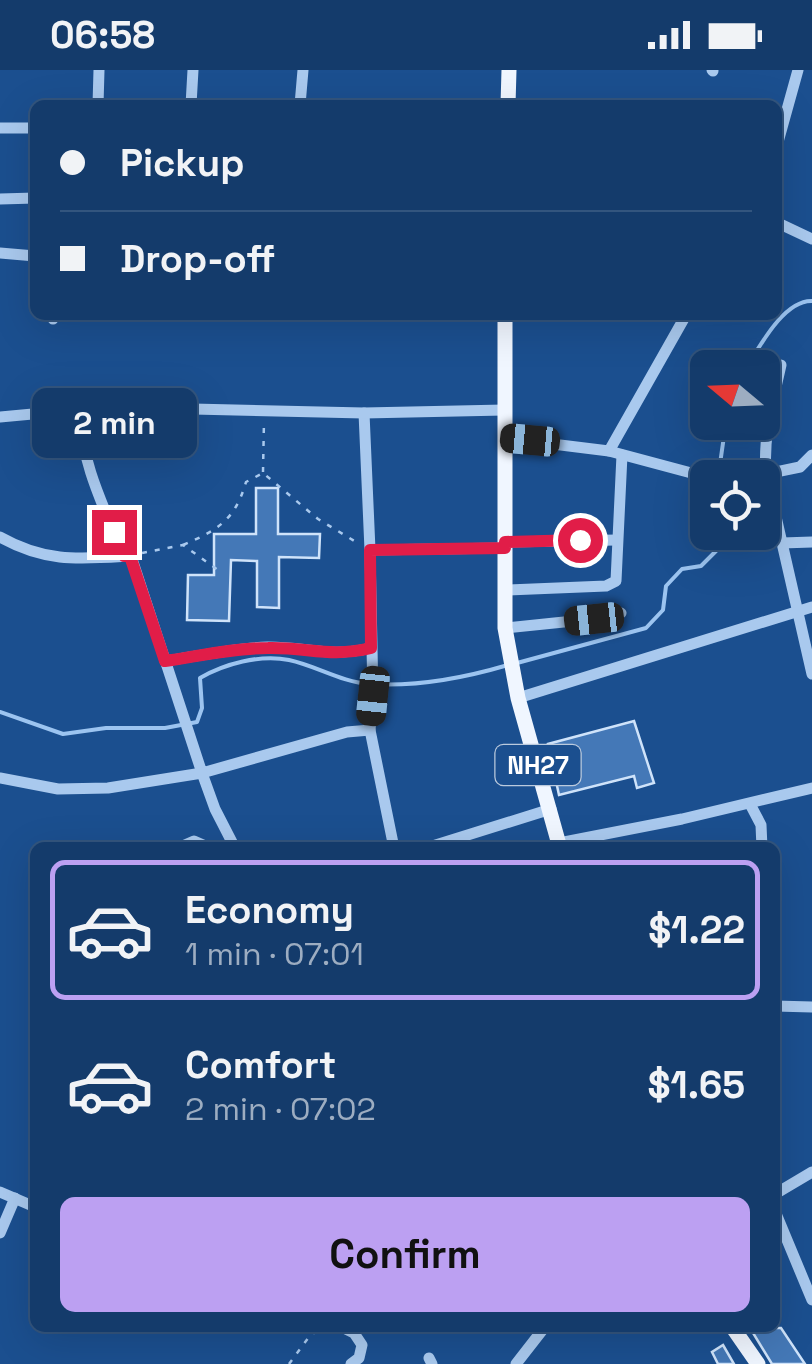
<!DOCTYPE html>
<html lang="en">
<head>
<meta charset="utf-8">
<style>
  body { margin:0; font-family:"Space Grotesk",sans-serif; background:#1d4271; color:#f1f3f6; height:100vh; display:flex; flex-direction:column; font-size:38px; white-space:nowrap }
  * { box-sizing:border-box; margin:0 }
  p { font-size:32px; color:#9dadc1 }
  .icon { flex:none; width:55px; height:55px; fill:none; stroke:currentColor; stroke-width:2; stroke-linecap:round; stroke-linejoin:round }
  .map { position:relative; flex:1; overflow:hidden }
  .details { position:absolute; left:30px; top:772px; width:750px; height:490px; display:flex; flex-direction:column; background:#143b6b; border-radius:15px; box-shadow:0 10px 40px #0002,0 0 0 2px #33557e }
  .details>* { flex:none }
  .guide { position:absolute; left:30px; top:30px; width:752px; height:220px; border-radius:15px; box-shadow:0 10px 40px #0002,0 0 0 2px #33557e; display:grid; align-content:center; height:220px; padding:0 30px; background:#143b6b }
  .needle { width:65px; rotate:289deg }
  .controls { position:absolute; left:690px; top:280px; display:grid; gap:20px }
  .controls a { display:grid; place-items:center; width:90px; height:90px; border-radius:15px; background:#143b6b; box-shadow:0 10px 40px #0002,0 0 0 2px #33557e; font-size:50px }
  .end { position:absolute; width:45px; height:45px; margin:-22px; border:12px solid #e11d48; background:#fff; box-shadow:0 0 0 5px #fff }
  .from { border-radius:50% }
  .bubble { position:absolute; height:70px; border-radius:15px; background:#143b6b; box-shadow:0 10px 40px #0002,0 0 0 2px #33557e; font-size:32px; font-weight:700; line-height:70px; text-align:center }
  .car { position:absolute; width:30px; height:60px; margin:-30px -15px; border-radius:12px; box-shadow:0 0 8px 2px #0007; background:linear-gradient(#222 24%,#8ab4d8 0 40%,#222 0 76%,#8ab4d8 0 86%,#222 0) }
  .guide b { display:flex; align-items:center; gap:35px; height:95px; font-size:38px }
  .guide b+b { border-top:2px solid #33557e }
  .guide i { width:25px; height:25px; background:#f1f3f6 }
  ul { padding:18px 0 0; list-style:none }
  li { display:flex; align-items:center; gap:30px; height:140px; margin:0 20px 15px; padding:0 10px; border:5px solid transparent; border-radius:15px }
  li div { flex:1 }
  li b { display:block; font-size:38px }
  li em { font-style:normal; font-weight:700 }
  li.current { border-color:#bca0f2 }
  li>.icon { width:90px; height:90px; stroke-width:1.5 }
  .action { display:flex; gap:20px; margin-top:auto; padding:20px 30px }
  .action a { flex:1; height:115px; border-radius:15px; background:#bca0f2; color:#111; font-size:40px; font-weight:700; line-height:115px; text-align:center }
  .status { display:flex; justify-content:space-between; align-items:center; height:70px; padding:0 50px; background:#143b6b; direction:ltr }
  .status svg { height:28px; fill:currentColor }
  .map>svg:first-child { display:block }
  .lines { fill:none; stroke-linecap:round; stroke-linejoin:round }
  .stream { stroke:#9cc4f0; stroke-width:4 }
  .building { fill:#4478b7; stroke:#cfe3fa; stroke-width:2.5 }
  .path { stroke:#a9c9ee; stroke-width:2.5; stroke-dasharray:5 8; stroke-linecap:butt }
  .minor { stroke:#a9c9ee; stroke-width:11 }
  .major { stroke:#f0f6ff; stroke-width:15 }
  .route { stroke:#e11d48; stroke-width:12 }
  .labels { text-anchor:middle; stroke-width:10; stroke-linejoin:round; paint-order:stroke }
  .shield { fill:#1b4f8f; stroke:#bbcadd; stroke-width:2.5 }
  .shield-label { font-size:25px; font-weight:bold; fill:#fff }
</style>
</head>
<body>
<div class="status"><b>06:58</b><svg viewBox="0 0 49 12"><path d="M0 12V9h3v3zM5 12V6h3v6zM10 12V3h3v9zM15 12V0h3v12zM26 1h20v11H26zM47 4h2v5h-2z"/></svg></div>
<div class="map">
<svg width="812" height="1294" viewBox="0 0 812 1294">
  <rect width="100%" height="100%" fill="#1b4f8f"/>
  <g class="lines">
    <g class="stream">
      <path d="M746,298C760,276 784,230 812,231"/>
      <path d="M718,408L726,352"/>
      <path d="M517,593L646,558L663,540L666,516L682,499L701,496L716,481L722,462"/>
      <path d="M0,642L63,664L106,658H165L197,652L202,638L200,608C224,594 260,584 289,590C317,596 341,612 370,614C417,617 464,608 508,595"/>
    </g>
  </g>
  <g class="building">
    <path d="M256,418H278V464H320L319,488L279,487V538L257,537V491L231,490L229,551L187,550L188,505H214V464H256Z"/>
    <path d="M634,651L654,713L637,718L634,706L559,725L548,674Z"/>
    <path d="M750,1258H781L805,1294H772Z"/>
    <path d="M723,1275L734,1294H718L712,1282Z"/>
  </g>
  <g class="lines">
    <g class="path">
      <path d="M263,402L264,350"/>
      <path d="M183,475C218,460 235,450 246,412L263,403L318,449L356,472"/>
      <path d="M142,483L183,475L218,500"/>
      <path d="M289,1294L309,1267L320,1258"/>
    </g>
    <g class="minor">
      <path d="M712,0L713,1"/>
      <path d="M98,35L99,0"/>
      <path d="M191,35L193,0"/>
      <path d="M300,35L303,0"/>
      <path d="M0,58H35"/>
      <path d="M778,72L798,0"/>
      <path d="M0,129L35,128"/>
      <path d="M778,153L812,169"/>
      <path d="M0,183L35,186"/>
      <path d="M53,249V245"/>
      <path d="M781,295C773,331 763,366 766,403L812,604"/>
      <path d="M80,338C79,389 105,440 124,486"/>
      <path d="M364,343L370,480L373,626L370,660L394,778"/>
      <path d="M0,347L108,337L364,343L504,340"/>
      <path d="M504,368L609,381L710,408"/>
      <path d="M609,381L686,245"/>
      <path d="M747,408L800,397L812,385"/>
      <path d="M0,467C46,493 80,489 131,486L202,703L347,662L370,660"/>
      <path d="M505,472L617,470"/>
      <path d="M782,473L812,472"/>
      <path d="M370,480L505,478"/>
      <path d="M506,520L606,516L616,511L622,385"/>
      <path d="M505,558L593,549L621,543"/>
      <path d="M165,591C199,586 235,578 268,577C308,577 329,588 371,578"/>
      <path d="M518,628L812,537"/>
      <path d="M0,708L58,719L108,718L202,703L215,739L235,778"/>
      <path d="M750,734L761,755L762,778"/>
      <path d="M559,773L682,749L812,718"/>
      <path d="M178,778L194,771L210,778"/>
      <path d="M426,778L551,739"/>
      <path d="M775,936L812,937"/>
      <path d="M0,1122L35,1137"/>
      <path d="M775,1124L812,1102"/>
      <path d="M775,1141L812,1230"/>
      <path d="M0,1163L15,1128"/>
      <path d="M344,1258L354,1263L362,1275L359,1288L351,1294"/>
      <path d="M429,1288L432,1294"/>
      <path d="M516,1294L544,1258"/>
    </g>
    <g class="major">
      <path d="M508,35L509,0"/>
      <path d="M505,245V558L518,628L560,778"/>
      <path d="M733,1258L758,1294"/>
    </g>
  </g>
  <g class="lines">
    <path class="route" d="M114,462L124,486H130L165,591C199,586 234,578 268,578C308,577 329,588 371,578L370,480L505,478V472L580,470"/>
  </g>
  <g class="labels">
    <rect class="shield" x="495.5" y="675" width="85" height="40" rx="8"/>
    <g class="shield-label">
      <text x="538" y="704">NH27</text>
    </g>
  </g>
</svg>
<div class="controls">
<a><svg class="needle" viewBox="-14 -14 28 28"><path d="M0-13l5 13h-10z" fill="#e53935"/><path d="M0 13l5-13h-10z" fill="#9dadc1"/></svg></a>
<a><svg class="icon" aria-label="locate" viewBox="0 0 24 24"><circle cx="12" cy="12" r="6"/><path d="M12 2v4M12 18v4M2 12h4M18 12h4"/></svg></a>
</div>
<i class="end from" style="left:580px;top:470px"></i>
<i class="end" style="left:114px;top:462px"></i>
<div class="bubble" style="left:32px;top:318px;width:165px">2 min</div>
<i class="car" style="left:530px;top:370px;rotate:275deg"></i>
<i class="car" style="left:594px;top:549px;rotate:264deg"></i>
<i class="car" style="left:373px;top:626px;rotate:186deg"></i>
<div class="guide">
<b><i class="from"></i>Pickup</b>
<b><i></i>Drop-off</b>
</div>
<section class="details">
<ul>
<li class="current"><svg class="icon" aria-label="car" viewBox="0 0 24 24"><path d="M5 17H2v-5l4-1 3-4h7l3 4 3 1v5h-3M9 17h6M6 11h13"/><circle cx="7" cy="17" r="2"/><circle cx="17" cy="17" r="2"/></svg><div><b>Economy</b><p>1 min · 07:01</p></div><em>$1.22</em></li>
<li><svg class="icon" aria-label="car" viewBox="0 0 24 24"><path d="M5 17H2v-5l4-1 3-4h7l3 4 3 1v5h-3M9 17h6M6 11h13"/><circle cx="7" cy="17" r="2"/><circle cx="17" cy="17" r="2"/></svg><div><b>Comfort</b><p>2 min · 07:02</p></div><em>$1.65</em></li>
</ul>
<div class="action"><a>Confirm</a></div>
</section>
</div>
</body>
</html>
